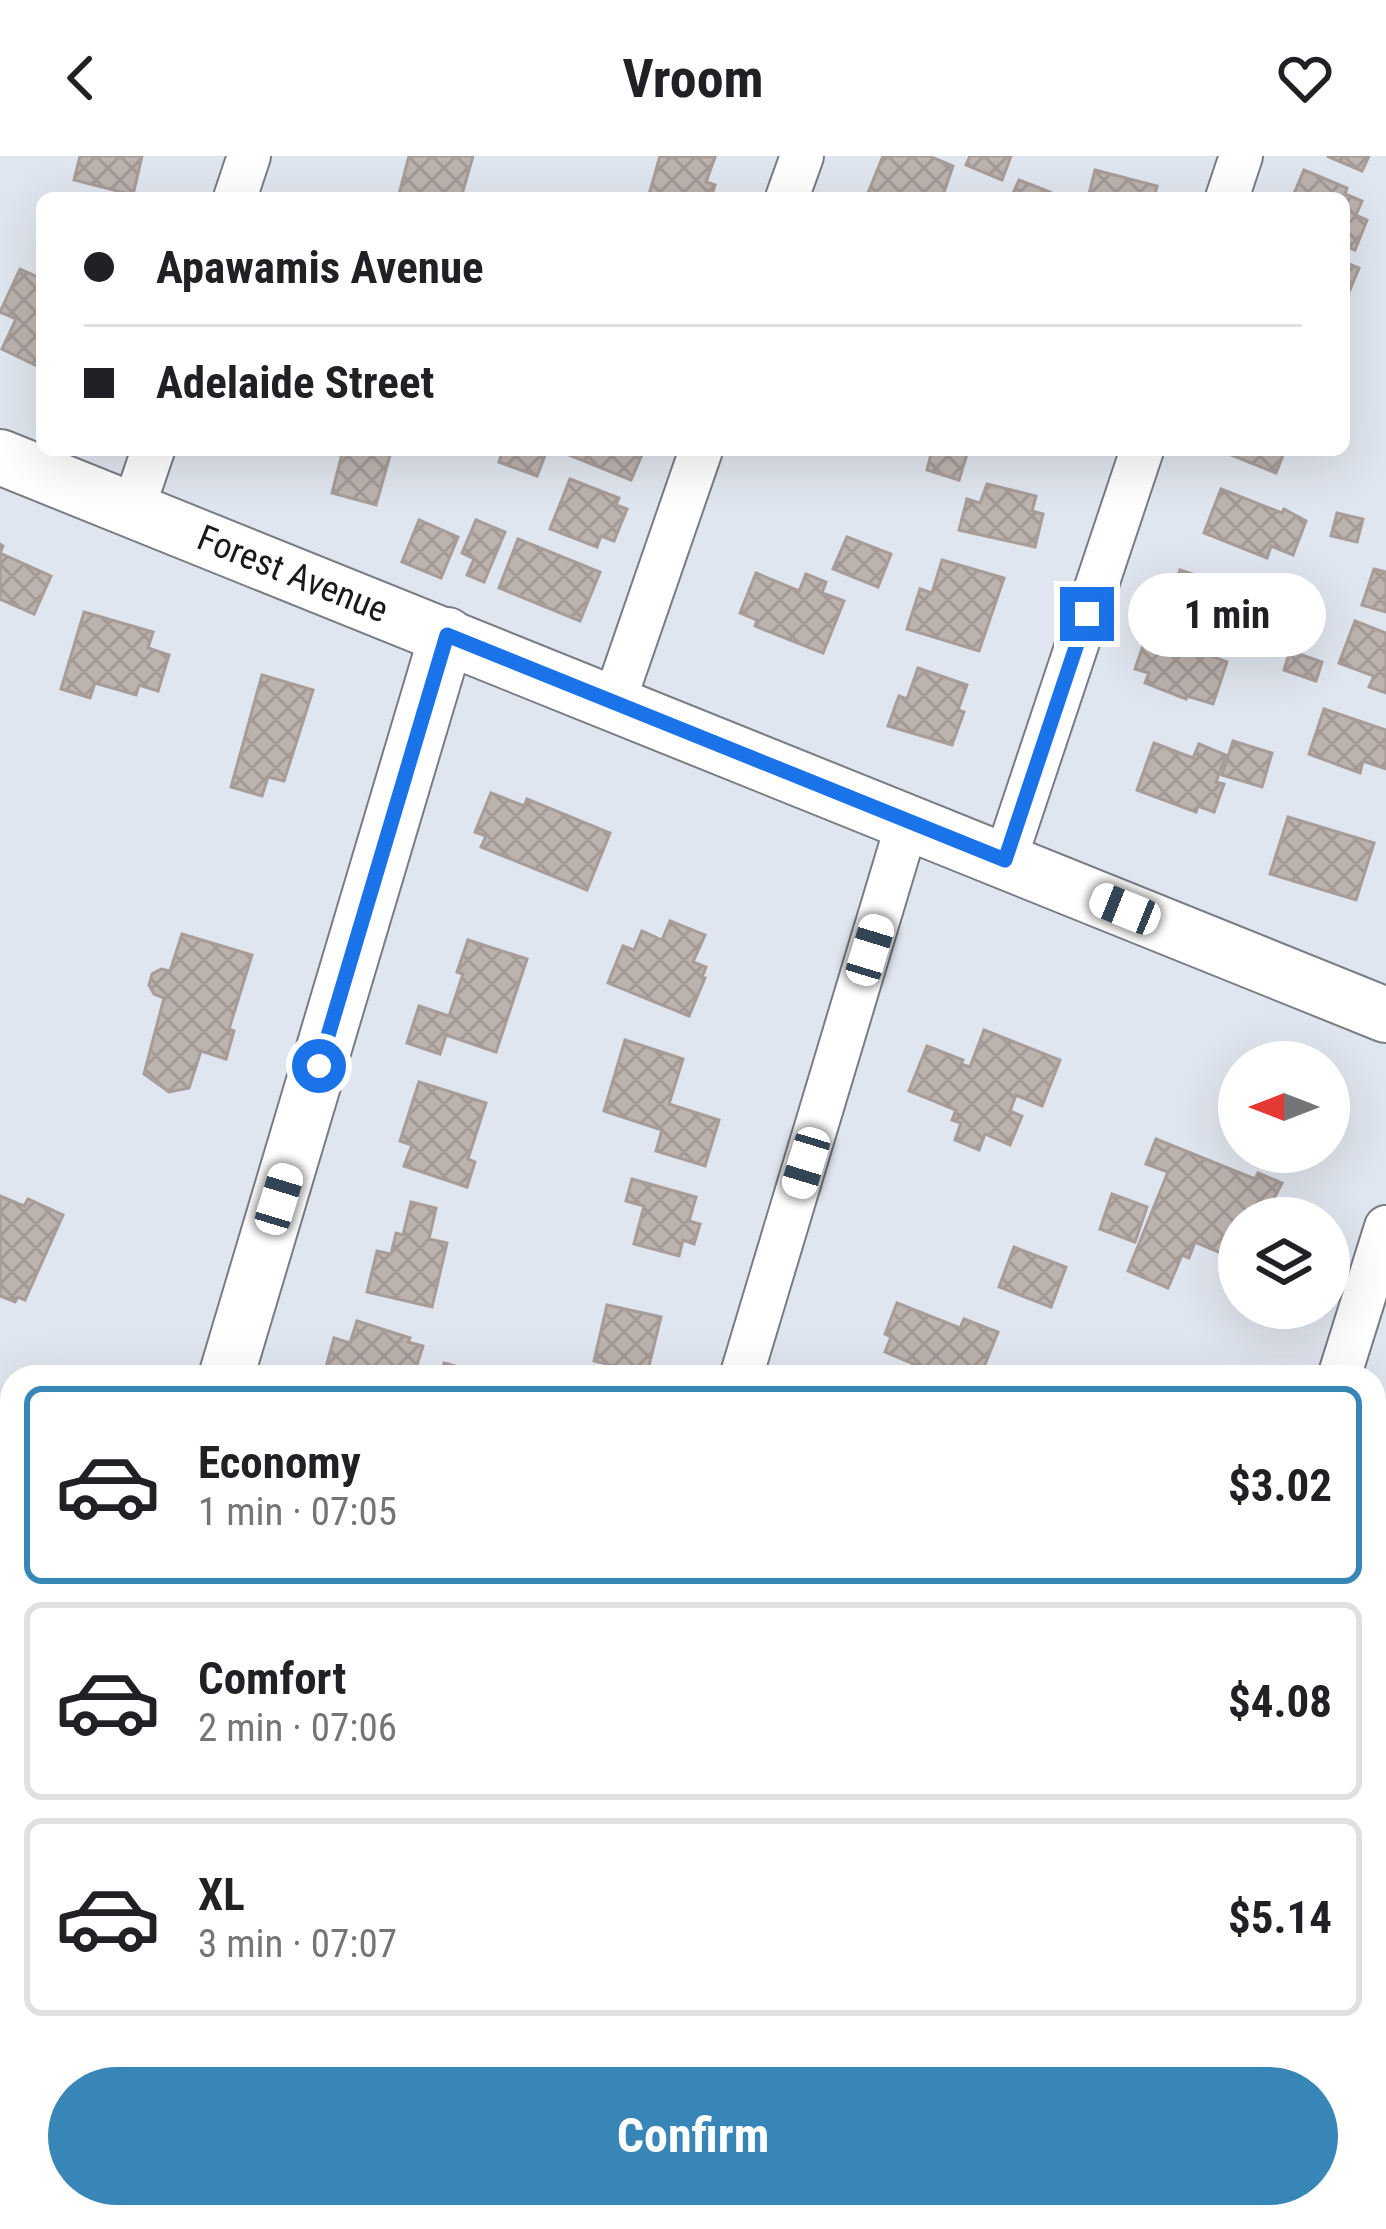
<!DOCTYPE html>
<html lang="en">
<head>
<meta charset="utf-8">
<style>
  body { margin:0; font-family:"Roboto Condensed",sans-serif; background:#f2f2f2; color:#202124; height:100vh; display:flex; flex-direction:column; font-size:45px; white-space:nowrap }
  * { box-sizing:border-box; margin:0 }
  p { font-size:39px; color:#757577 }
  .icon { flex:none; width:66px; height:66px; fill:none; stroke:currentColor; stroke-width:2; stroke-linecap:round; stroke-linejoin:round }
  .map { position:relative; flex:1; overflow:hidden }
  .panel { position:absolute; left:0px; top:1209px; width:1386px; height:864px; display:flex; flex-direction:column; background:#fff; border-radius:36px 36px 0 0; box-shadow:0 12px 48px #0002 }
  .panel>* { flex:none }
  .banner { position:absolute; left:36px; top:36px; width:1314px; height:264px; border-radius:18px; box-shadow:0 12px 48px #0002; display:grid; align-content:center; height:264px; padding:0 48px; background:#fff }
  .needle { width:78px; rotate:270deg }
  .buttons { position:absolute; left:1218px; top:885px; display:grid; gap:24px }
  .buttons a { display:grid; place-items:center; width:132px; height:132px; border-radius:50%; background:#fff; box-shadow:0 12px 48px #0002; font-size:60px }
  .end { position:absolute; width:54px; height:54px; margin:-27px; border:15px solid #1a73e8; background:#fff; box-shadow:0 0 0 6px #fff }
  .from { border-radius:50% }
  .bubble { position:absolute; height:84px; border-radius:42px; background:#fff; box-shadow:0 12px 48px #0002; font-size:39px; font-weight:700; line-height:84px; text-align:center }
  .car { position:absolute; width:36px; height:72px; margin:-36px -18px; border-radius:15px; box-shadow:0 0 9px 3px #0007; background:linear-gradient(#fff 24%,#345 0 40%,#fff 0 76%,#345 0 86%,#fff 0) }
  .banner b { display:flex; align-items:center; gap:42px; height:114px; font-size:45px }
  .banner b+b { border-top:3px solid #e0e0e0 }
  .banner i { width:30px; height:30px; background:#202124 }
  ul { padding:21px 0 0; list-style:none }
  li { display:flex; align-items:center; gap:36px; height:198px; margin:0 24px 18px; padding:0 24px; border:6px solid #e0e0e0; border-radius:18px }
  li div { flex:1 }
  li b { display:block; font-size:45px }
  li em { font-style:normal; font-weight:700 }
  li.active { border-color:#3886b8 }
  li>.icon { width:108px; height:108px; stroke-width:1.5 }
  .action { display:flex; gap:24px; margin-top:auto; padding:24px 48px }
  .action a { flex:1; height:138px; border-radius:72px; background:#3886b8; color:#fff; font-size:48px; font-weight:700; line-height:138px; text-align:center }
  header { display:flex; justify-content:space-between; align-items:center; height:156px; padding:0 48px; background:#fff; font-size:54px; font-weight:700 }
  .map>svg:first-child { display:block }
  .building { fill:url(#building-cross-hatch); stroke:#a79c98; stroke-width:3 }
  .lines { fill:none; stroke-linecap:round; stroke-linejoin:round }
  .minor-casing { stroke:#787d85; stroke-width:46 }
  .tertiary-casing { stroke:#787d85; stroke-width:58 }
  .minor { stroke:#fff; stroke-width:42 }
  .tertiary { stroke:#fff; stroke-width:54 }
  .route { stroke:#1a73e8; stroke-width:15 }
  .labels { text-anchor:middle; stroke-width:12; stroke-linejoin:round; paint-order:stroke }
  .street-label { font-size:36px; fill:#181a1d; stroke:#fff }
</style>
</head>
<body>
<header><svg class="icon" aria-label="back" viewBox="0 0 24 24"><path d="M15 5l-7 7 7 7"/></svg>Vroom<svg class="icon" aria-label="heart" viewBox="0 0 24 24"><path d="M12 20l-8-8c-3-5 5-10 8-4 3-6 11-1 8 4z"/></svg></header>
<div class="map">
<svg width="1386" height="2073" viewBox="0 0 1386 2073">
  <defs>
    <pattern id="building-cross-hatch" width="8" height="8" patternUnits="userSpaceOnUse" patternTransform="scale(3)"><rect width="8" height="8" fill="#bdb3ae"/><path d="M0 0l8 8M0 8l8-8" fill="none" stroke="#a29995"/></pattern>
  </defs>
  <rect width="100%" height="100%" fill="#e0e6ef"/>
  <g class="building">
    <path d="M80,0H142L133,39L74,24Z"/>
    <path d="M409,0H473L461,42H398Z"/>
    <path d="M660,0L715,1L706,26L715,29L711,42H648Z"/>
    <path d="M883,0H929L953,10L942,42H866Z"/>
    <path d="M970,0H1011L1002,24L966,9Z"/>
    <path d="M1327,0H1369L1362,15Z"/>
    <path d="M1095,14L1157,30L1154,42H1088Z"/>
    <path d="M1304,14L1347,32L1345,38L1362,45L1356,59L1367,64L1355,94L1344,90V42H1292Z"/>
    <path d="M1019,24L1050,36L1047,42H1011Z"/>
    <path d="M1344,106L1359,112L1344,148Z"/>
    <path d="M20,113L42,123V200L37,210L2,193L16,163L0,156Z"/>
    <path d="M343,294L391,296L376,349L332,337Z"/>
    <path d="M503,294H547L537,320L499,306Z"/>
    <path d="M557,294H644L631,324Z"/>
    <path d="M932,294L967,298L959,324L927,314Z"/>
    <path d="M1219,294H1285L1276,317Z"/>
    <path d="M570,323L619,342L616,349L627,353L614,385L601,380L597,391L550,373Z"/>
    <path d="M987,328L1036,340L1032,355L1043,358L1035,391L959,374L967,343L980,347Z"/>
    <path d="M1221,333L1282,357L1284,353L1306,365L1293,399L1271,390L1267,402L1204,377Z"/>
    <path d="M1337,357L1363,363L1357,386L1331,380Z"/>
    <path d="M419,364L458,381L441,422L402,406Z"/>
    <path d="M476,364L505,376L484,426L467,419L474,403L462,397Z"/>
    <path d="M847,381L891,398L878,431L833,413Z"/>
    <path d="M518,383L600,416L580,465L499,432Z"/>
    <path d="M0,388L3,390L0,397L51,420L34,458L0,443Z"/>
    <path d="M942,404L1004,422L979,495L907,473L920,433L932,437Z"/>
    <path d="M1374,413L1386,416V456L1362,449Z"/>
    <path d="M1180,414L1244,435L1230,479L1165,458Z"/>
    <path d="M756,417L799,435L806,418L826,426L822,437L844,445L823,497L755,470L757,464L740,457Z"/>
    <path d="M1281,422L1311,431L1306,448L1275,439Z"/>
    <path d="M84,456L153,476L148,492L169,499L158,535L139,529L136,539L95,527L90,542L61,533Z"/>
    <path d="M1355,465L1386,477V537L1369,531L1374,520L1339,507Z"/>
    <path d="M1163,477L1212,494L1211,500L1227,506L1213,548L1187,540L1186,543L1145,527L1149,517L1135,513L1146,481L1160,486Z"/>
    <path d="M1290,495L1322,506L1316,525L1284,514Z"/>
    <path d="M918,512L967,529L958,554L964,556L952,589L888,570L899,540L907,543Z"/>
    <path d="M262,519L313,534L284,625L268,621L262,640L231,631Z"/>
    <path d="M1324,553L1386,574V613L1363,605L1360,617L1309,598Z"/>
    <path d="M1233,585L1272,597L1262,631L1222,619Z"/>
    <path d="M1154,587L1193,602L1199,588L1226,599L1216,626L1224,628L1214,656L1198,650L1196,656L1137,634Z"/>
    <path d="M491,637L524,650L527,643L610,677L587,734L481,691L486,680L475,676Z"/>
    <path d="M1288,661L1374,687L1356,744L1270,718Z"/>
    <path d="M670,765L705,779L693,806L706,811L702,821L705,822L689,860L608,827L623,790L634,794L642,775L662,784Z"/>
    <path d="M182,778L252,799L229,873L234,875L226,903L201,895L189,932L169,936L144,918L164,842L154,838L149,829L152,818L161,813L170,815Z"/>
    <path d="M468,784L527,803L496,896L446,879L440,898L407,887L419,850L449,860L463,818L457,816Z"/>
    <path d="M984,874L1060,904L1042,950L1016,939L1010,955L1022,960L1010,989L985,978L979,994L955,984L961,967L952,964L956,954L909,935L927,890L963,904L961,908L970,911Z"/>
    <path d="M625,884L683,903L669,948L719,964L705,1010L656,995L662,974L604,955Z"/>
    <path d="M419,926L486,947L468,1003L475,1006L467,1031L404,1010L412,989L400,985Z"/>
    <path d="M1156,983L1255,1023L1258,1017L1282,1027L1264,1062H1239V1088L1233,1102L1195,1086L1189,1102L1182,1099L1168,1132L1128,1115L1168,1016L1146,1008Z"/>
    <path d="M632,1023L696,1041L689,1065L700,1068L694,1088L683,1084L679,1100L634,1088L644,1050L626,1045Z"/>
    <path d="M1112,1038L1147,1051L1135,1086L1100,1073Z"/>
    <path d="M0,1040L24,1050L28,1043L63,1059L25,1144L18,1141L15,1146L0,1140Z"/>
    <path d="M411,1046L436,1052L429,1083L447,1087L432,1151L367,1136L377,1095L391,1098L396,1077L403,1079Z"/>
    <path d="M1014,1091L1066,1111L1051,1151L999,1131Z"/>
    <path d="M897,1147L960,1172L964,1163L998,1176L980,1221H916L921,1211L885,1196L891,1181L885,1178Z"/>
    <path d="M607,1149L661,1161L647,1218L594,1205Z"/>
    <path d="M357,1165L410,1182L408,1186L423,1190L413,1221H326L327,1217L337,1220L339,1215L326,1211L334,1182L350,1187Z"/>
    <path d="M444,1207L477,1216L475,1221H441Z"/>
    <path d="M1383,1332L1386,1333V1398L1377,1396L1383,1371L1374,1368Z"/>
    <path d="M1374,1545L1386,1549L1380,1572L1386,1569V1666L1374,1661L1378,1625L1374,1623Z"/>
    <path d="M1374,1883L1386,1886V1950L1374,1946Z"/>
    <path d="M153,2061H186L184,2073H150Z"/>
    <path d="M902,2061H933L949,2066L946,2073H898Z"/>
    <path d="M1191,2061H1250L1246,2073H1187Z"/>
  </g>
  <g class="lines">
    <g class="minor-casing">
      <g id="minor">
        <path d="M235,42L249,0"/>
        <path d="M787,42L802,0"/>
        <path d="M1227,42L1241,0"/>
        <path d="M133,353L153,294"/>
        <path d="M614,546L701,294"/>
        <path d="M1005,704L1142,294"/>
        <path d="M741,1221L908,665"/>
        <path d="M1339,1221L1386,1071"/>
        <path d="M1374,1737L1386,1742"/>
        <path d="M1083,2073L1087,2061"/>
      </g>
    </g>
    <g class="tertiary-casing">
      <g id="tertiary">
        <path d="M0,301L1386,859"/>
        <path d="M226,1221L447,479"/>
        <path d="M0,1968L12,1926"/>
      </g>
    </g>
    <use href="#minor" class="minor"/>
    <use href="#tertiary" class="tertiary"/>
  </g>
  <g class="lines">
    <path class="route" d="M319,910L447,479L1005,704L1087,458"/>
  </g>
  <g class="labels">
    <g class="street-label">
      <text transform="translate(293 417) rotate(22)" y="13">Forest Avenue</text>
    </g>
  </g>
</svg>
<div class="buttons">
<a><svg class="needle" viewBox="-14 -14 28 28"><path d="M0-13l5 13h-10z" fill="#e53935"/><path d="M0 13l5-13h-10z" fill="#757577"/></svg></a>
<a><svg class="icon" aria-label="layers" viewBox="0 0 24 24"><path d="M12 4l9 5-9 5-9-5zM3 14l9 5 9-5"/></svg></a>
</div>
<i class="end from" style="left:319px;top:910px"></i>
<i class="end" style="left:1087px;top:458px"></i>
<div class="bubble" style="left:1128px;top:417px;width:198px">1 min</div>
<i class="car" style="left:1125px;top:753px;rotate:292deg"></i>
<i class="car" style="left:870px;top:794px;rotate:17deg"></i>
<i class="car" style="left:806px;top:1007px;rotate:197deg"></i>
<i class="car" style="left:279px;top:1043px;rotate:17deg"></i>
<div class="banner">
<b><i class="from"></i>Apawamis Avenue</b>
<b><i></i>Adelaide Street</b>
</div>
<section class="panel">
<ul>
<li class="active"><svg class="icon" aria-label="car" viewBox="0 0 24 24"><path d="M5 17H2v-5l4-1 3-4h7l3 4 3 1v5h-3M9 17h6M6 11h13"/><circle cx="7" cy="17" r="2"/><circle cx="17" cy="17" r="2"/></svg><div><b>Economy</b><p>1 min · 07:05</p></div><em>$3.02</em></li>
<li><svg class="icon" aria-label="car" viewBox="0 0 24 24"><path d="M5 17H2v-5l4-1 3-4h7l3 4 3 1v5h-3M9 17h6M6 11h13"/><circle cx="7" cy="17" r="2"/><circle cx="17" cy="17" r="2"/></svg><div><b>Comfort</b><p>2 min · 07:06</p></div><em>$4.08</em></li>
<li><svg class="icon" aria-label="car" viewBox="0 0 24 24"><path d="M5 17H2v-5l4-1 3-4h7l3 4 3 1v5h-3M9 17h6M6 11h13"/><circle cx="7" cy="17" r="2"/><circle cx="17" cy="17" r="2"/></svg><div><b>XL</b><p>3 min · 07:07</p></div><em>$5.14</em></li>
</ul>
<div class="action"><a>Confirm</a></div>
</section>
</div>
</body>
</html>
